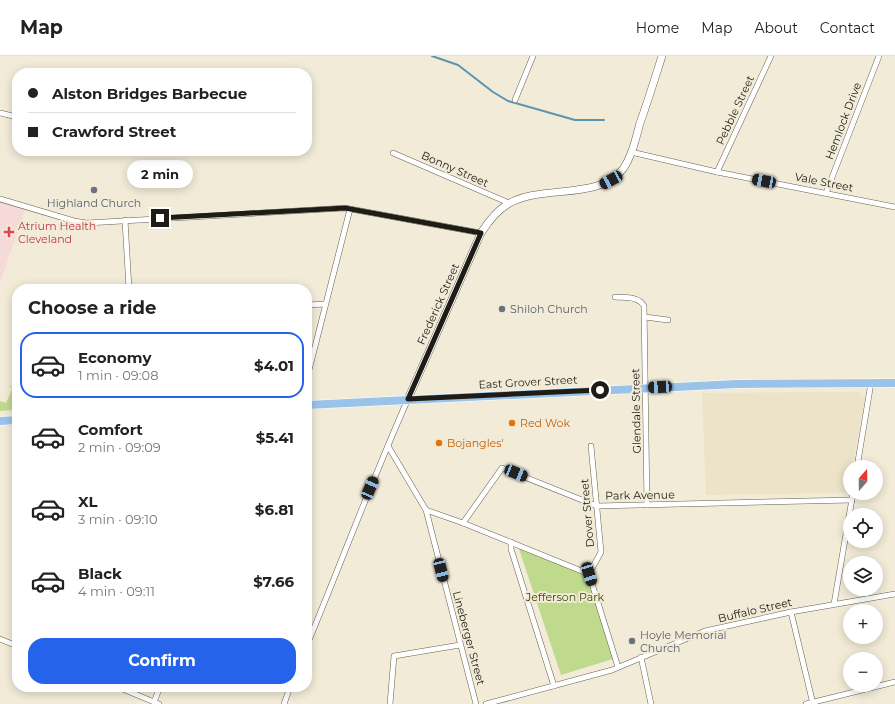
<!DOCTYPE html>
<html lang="en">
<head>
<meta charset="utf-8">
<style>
  body { margin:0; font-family:Montserrat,sans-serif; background:#f2f2f2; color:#222; height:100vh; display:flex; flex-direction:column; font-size:15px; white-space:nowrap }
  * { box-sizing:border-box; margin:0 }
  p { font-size:13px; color:#767676 }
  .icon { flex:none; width:22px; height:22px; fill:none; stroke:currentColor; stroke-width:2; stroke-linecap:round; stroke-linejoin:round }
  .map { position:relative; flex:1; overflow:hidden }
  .details { position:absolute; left:12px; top:228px; width:300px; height:408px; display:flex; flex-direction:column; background:#fff; border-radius:16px; box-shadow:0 2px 10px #0003 }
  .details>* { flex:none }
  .guide { position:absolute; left:12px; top:12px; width:300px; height:88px; border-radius:16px; box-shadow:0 2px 10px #0003; display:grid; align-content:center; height:88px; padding:0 16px; background:#fff }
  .needle { width:26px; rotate:20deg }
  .controls { position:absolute; left:843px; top:404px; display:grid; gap:8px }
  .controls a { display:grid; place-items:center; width:40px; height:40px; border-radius:50%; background:#fff; box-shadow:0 2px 10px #0003; font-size:20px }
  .end { position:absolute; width:18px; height:18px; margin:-9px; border:5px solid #1e1c15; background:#fff; box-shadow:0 0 0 2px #fff }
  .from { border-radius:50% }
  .bubble { position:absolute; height:28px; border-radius:14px; background:#fff; box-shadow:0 2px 10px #0003; font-size:13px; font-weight:700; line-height:28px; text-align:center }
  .car { position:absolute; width:12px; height:24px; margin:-12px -6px; border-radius:5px; box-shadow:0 0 3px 1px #0007; background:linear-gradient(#222 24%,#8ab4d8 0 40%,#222 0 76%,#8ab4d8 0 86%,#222 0) }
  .guide b { display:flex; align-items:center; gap:14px; height:38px; font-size:15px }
  .guide b+b { border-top:1px solid #e0e0e0 }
  .guide i { width:10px; height:10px; background:#222 }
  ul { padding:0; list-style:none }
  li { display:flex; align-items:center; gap:12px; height:66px; margin:0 8px 6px; padding:0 8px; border:2px solid transparent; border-radius:16px }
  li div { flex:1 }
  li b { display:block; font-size:15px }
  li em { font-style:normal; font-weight:700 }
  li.on { border-color:#2563eb }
  li>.icon { width:36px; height:36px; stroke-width:1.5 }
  h2 { padding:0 16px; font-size:18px; line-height:48px }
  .action { display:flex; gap:8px; margin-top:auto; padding:8px 16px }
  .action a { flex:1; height:46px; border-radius:16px; background:#2563eb; color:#fff; font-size:16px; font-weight:700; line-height:46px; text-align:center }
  header { display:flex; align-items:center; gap:24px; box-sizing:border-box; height:56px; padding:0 20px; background:#fff; border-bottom:1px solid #e0e0e0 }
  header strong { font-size:19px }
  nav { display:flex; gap:22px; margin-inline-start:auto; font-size:14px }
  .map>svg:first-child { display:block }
  .built { fill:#ece3c8 }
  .medical { fill:#f5dad9 }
  .green { fill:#c0da8d }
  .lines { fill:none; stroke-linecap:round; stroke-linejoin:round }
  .stream { stroke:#5c94b0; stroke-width:2 }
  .street-casing { stroke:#666050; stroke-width:6 }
  .secondary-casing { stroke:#666050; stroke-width:8 }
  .primary-casing { stroke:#fff; stroke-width:9 }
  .street { stroke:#fff; stroke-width:5 }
  .secondary { stroke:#fff; stroke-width:7 }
  .primary { stroke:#9ac3e9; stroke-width:8 }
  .route { stroke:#1e1c15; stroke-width:5 }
  .worship-dot { fill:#6b7280; stroke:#f2ebd8; stroke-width:1.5 }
  .health-dot { fill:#e0444e; stroke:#f2ebd8; stroke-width:1.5 }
  .food-dot { fill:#e8710a; stroke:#f2ebd8; stroke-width:1.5 }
  .labels { text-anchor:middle; stroke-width:4; stroke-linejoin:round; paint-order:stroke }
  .street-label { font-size:11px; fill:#1e1c15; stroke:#f2ebd8 }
  .worship-label { font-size:11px; fill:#5b616d; stroke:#f2ebd8; text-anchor:start }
  .health-label { font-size:11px; fill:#be3a42; stroke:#f2ebd8; text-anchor:start }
  .food-label { font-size:11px; fill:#c56008; stroke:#f2ebd8; text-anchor:start }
  .park-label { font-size:11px; fill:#364700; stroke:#f2ebd8 }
</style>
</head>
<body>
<header>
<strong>Map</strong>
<nav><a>Home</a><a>Map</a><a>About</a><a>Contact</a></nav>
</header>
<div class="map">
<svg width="895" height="648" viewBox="0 0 895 648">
  <rect width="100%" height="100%" fill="#f2ebd8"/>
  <path class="built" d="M859,336L865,342L852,411H850L847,437L706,439L702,337Z"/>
  <path class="medical" d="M0,143L26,151L0,227Z"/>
  <g class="green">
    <path d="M8,329L15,333L14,337L17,338V352L15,354L0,355V345L6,347L12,333Z"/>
    <path d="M518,490L587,518L613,603L561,619Z"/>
  </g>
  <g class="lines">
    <path class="stream" d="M432,0L458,9L493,36L508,45L575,64H604"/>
    <g class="street-casing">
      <g id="street">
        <path d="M515,44L533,0"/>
        <path d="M0,57L17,61"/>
        <path d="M631,96L717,116L895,151"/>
        <path d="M393,97L509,147"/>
        <path d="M717,116L771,0"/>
        <path d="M826,137L879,0"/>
        <path d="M0,143L74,165L87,167L345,152L481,177"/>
        <path d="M125,164L129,233"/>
        <path d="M615,241C625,242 639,240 644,250L647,449"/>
        <path d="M307,249L325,248"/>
        <path d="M645,261L668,264"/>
        <path d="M307,322L350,153"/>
        <path d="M388,390L426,454L476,648"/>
        <path d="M591,390L601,496L589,518L618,611"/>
        <path d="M857,411L871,327"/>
        <path d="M426,454L463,467L589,518"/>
        <path d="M463,467L502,412L597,450L852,444"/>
        <path d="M511,486V493L554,630"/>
        <path d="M834,548L853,437"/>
        <path d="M791,556L813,648"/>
        <path d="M0,583L17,590"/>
        <path d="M307,589C341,507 372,424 408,343"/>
        <path d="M641,601L651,648"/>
        <path d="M118,631L159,648"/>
        <path d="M154,646L160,631"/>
        <path d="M284,648L290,631"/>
        <path d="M390,648L394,600L460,589"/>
        <path d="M486,648L612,614L705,575L791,556L895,538"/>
        <path d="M806,648L895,626"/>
      </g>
    </g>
    <g class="secondary-casing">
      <path id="secondary" d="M408,343L481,177C488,166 496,155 508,148C541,128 599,145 623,113C632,100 636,82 640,67C648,45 655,22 662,0"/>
    </g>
    <g class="primary-casing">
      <g id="primary">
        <path d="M307,349L737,328L895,327"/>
        <path d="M0,365L17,364"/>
      </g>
    </g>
    <use href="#street" class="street"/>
    <use href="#secondary" class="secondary"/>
    <use href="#primary" class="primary"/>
  </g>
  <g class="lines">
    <path class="route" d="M160,162L345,152L481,177L408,343L600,334"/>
  </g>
  <g class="worship-dot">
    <circle cx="94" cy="134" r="4"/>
    <circle cx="502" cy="253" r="4"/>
    <circle cx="632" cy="585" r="4"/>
  </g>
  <path class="health-dot" d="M7 170h4v4h4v4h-4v4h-4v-4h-4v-4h4z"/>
  <g class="food-dot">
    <circle cx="512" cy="367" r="4"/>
    <circle cx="439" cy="387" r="4"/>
  </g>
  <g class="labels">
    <g class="street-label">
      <text transform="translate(735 54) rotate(-65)" y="4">Pebble Street</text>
      <text transform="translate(843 65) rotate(-69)" y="4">Hemlock Drive</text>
      <text transform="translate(455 113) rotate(24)" y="4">Bonny Street</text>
      <text transform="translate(824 126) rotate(11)" y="4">Vale Street</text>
      <text transform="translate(438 248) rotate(-66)" y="4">Frederick Street</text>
      <text transform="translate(528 326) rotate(-3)" y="4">East Grover Street</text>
      <text transform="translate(636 355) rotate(-91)" y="4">Glendale Street</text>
      <text transform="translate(640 439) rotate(-1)" y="4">Park Avenue</text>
      <text transform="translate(587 457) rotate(-95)" y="4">Dover Street</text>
      <text transform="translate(755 554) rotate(-13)" y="4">Buffalo Street</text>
      <text transform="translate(469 582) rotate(75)" y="4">Lineberger Street</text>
    </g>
    <g class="worship-label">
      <text x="94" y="151" text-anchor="middle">Highland Church</text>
      <text x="510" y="257">Shiloh Church</text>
      <text x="640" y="583">Hoyle Memorial<tspan x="640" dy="13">Church</tspan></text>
    </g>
    <g class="health-label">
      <text x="18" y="174">Atrium Health<tspan x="18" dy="13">Cleveland</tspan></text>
    </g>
    <g class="food-label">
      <text x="520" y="371">Red Wok</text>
      <text x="447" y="391">Bojangles'</text>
    </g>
    <g class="park-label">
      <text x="565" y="545">Jefferson Park</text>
    </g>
  </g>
</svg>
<div class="controls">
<a><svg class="needle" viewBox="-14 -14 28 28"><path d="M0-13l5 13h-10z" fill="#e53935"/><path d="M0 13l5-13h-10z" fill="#767676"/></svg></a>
<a><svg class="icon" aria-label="locate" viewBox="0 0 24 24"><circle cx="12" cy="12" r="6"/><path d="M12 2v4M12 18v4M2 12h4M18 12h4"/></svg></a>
<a><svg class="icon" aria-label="layers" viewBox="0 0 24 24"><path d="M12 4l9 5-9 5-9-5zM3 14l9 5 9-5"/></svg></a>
<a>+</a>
<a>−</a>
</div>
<i class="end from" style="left:600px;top:334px"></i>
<i class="end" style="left:160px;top:162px"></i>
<div class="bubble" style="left:127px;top:104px;width:66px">2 min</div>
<i class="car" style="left:611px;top:124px;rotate:242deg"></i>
<i class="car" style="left:764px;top:125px;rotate:281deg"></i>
<i class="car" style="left:660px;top:331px;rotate:267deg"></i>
<i class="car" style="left:516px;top:417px;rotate:112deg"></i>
<i class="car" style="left:370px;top:432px;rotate:23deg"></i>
<i class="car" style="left:441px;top:514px;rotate:166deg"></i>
<i class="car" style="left:589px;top:518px;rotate:163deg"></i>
<div class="guide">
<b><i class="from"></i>Alston Bridges Barbecue</b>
<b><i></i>Crawford Street</b>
</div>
<section class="details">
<h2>Choose a ride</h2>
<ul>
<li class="on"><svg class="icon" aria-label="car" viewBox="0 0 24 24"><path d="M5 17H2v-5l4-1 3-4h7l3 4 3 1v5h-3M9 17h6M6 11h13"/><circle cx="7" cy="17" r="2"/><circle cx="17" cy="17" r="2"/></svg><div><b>Economy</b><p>1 min · 09:08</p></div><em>$4.01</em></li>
<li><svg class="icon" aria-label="car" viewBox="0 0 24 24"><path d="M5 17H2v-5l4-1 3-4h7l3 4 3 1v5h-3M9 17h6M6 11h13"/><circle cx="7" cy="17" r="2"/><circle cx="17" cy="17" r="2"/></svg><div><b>Comfort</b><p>2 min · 09:09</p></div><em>$5.41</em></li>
<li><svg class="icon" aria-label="car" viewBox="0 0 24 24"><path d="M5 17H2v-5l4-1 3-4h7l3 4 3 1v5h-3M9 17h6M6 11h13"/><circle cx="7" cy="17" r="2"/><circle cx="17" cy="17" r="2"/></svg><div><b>XL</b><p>3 min · 09:10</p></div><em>$6.81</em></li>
<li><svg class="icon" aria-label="car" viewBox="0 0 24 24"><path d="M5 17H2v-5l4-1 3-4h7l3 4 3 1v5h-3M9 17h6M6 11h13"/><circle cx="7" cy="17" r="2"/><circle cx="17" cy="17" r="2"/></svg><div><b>Black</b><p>4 min · 09:11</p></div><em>$7.66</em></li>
</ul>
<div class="action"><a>Confirm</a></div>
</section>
</div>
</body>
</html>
